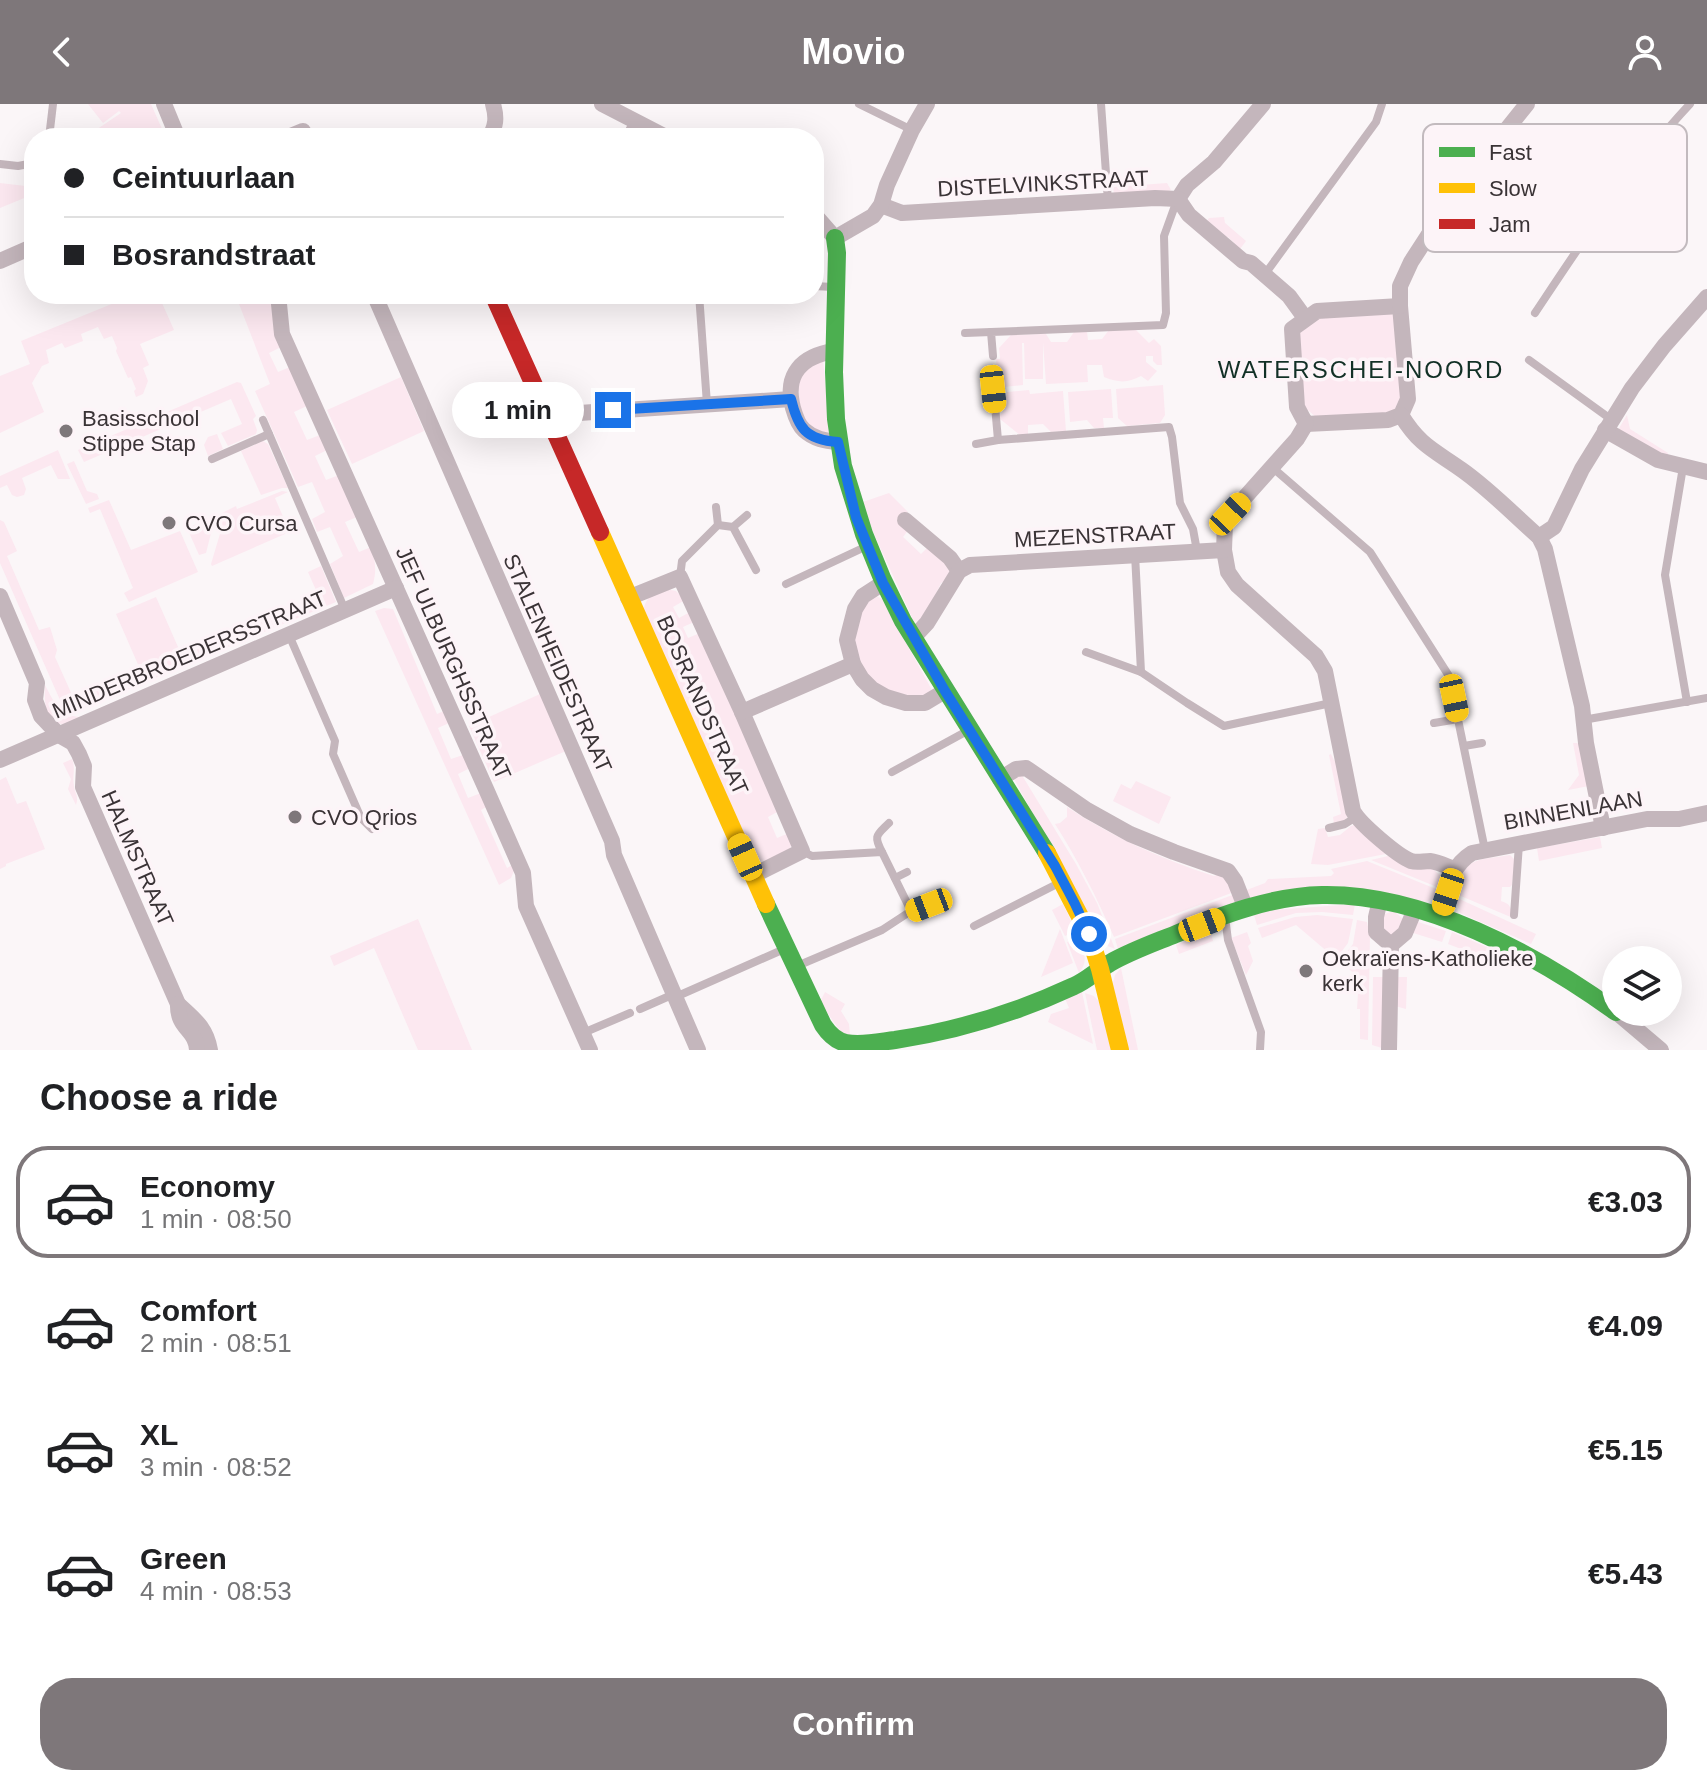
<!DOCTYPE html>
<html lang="en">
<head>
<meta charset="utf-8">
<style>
  body { margin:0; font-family:Arial,sans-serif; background:#f6f6f6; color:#202124; height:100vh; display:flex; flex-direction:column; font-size:30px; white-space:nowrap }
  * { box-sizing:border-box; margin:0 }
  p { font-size:26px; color:#757577 }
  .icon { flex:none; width:44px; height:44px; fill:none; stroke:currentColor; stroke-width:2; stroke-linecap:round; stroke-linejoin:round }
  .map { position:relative; height:946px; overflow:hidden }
  .sheet { display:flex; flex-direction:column; background:#fff; flex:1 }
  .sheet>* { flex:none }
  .hud { position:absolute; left:24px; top:24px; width:800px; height:176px; border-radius:32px; box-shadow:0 8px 32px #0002; display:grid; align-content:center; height:176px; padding:0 40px; background:#fff }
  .controls { position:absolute; left:1602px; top:842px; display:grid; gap:16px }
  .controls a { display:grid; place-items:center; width:80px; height:80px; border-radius:50%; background:#fff; box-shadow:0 8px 32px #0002; font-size:40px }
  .end { position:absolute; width:36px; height:36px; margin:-18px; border:10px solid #1a73e8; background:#fff; box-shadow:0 0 0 4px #fff }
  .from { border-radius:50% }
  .bubble { position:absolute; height:56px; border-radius:28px; background:#fff; box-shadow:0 8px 32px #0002; font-size:26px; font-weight:600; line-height:56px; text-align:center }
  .car { position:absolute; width:24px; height:48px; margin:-24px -12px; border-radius:10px; box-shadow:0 0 6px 2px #0007; background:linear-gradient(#f5c518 24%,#345 0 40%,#f5c518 0 76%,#345 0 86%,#f5c518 0) }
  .hud b { display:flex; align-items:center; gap:28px; height:76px; font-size:30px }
  .hud b+b { border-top:2px solid #e0e0e0 }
  .hud i { width:20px; height:20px; background:#202124 }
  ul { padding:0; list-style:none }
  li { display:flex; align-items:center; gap:24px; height:112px; margin:0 16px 12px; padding:0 24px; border:4px solid transparent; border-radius:32px }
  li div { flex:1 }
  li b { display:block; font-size:30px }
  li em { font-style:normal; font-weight:600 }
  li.selected { border-color:#7e777a }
  li>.icon { width:72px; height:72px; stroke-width:1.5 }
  h2 { padding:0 40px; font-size:36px; line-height:96px }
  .action { display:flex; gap:16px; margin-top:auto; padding:16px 40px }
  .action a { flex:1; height:92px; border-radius:32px; background:#7e777a; color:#fff; font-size:32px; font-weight:600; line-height:92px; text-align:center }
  header { display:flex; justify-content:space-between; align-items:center; height:104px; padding:0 40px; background:#7e777a; color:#fff; font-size:36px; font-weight:600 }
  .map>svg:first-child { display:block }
  .green { fill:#fce8f0 }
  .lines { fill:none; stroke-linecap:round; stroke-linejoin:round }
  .lane { stroke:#c4b6bc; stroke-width:8 }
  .street { stroke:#c4b6bc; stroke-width:16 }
  .fast { stroke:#4caf50; stroke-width:18 }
  .slow { stroke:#ffc107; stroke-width:18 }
  .jam { stroke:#c62828; stroke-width:18 }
  .route { stroke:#1a73e8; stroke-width:10 }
  .poi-dot { fill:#7e777a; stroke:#fdf4f8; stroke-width:3 }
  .labels { text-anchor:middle; stroke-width:7; stroke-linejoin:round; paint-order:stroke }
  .street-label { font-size:22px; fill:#3a3336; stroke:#fdf4f8 }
  .poi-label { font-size:22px; fill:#3a3336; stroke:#fdf4f8; text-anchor:start }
  .neighbourhood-label { font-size:24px; letter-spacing:2px; fill:#123026; stroke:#fdf4f8 }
  .key { fill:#fdf4f8; stroke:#c2babe; stroke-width:2 }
  .key-label { font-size:22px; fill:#3a3336 }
</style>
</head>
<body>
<header><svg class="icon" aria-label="back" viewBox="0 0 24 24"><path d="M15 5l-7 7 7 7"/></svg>Movio<svg class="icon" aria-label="person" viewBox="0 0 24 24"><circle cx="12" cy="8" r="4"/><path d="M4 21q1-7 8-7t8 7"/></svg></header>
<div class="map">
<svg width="1707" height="946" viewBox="0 0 1707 946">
  <rect width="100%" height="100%" fill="#fbf6f8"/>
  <g class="green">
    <path d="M88,0H151L166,34H84L121,9L119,7L103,19Z"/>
    <path d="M0,79L34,83V90L0,104Z"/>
    <path d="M1167,79L1171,86L1162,90H1114L1113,83Z"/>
    <path d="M1224,113L1225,119L1246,137L1240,145L1228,133H1219L1205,120L1209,114Z"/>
    <path d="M136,190H158L174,226L140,240L149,261L143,264L148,277L143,290L136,293L134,287L136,285L131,273L128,274L116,247L117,244L112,232L104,235L98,223L81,230L83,237L65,244L62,239L46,246L49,259L42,262L32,279L44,308L0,329V272L30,260L21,237Z"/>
    <path d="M267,190L272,194L281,243L269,249L278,268L290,263L307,302L294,308L307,336L320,331L327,346L315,352L326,376L339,371L357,413L345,418L359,448L371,443C375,456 377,466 373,480L344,494L330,460L343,452L330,423L317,428L312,415L325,408L312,378L298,383L255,287L270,280L239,200Z"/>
    <path d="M1389,206L1397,216L1404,294L1392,310L1317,314L1302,301L1297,229L1327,209Z"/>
    <path d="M1109,226H1136L1149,239L1154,235L1161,242L1162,261H1157L1153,257V252H1146V258L1157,267L1148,277L1141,272C1128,279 1119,279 1104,273L1102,261H1087L1088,278L1046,280L1043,238V275H1025L1024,239H1022L1023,281L1004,283L998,278L996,255H1000L999,244L1011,231L1046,230L1051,238H1067L1074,228H1087L1088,236L1102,235Z"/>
    <path d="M823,255L830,329L812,327L799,305L798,275L810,258Z"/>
    <path d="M401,273L424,327L352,360L327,306Z"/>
    <path d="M237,278L241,279L256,312L253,315L257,326L256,330L228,342L221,329L242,320L231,295L84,358L78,346Z"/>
    <path d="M1163,281L1165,311L1160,319L1127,322L1118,314L1116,285Z"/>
    <path d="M1111,285L1113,314H1103L1104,324H1094L1087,316L1070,318L1068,288Z"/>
    <path d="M1029,286L1030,290L1063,287L1066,327L1051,328L1043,320L1028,321V330L1020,331L1000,315V311L1005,305L1000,300L1007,291V288Z"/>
    <path d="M1627,311L1630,325L1668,349L1667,353L1618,326Z"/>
    <path d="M217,330L223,345L208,352L204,341L208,333Z"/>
    <path d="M263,337L268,340L288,384H282L261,391L241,347Z"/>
    <path d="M58,346L70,375H58L51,361L22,374L26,385L24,391L17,393L12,391L7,381L0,384V372Z"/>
    <path d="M74,357L87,387L97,390L99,395L86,400L67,360Z"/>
    <path d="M282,387L288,388L275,394L288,424L285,430L212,462L211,460L222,423L218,411L236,402L237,405Z"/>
    <path d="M889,389L908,408L904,411L909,425L903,433L921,450L929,442L946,458L950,469L946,476L941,479L923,517L914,518L860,399Z"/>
    <path d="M109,396L131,446L180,427L198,468L129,498L124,489L133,484L100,405L90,409L88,404Z"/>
    <path d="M208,415L212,425L206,449L199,451L187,424Z"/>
    <path d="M0,416L4,418L17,447L7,452L39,526L50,523L57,546L55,553L73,593L140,565L116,510L156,493L182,552L229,532L233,541L82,605L60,596L0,459Z"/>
    <path d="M321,462L336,498L250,534L246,525L319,493L308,468Z"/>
    <path d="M666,485L676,487L685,496L673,503L679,514L690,508L694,518L683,523L688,534L700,529L779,707L768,713L777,734L789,729L792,737L790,745L766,758L756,755L643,508C646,493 651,490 666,485Z"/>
    <path d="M875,491L882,495L933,588L912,595L881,587L857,560L853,523L858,508Z"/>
    <path d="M384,504L393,505L437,610L444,607L449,619L438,624L451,655L463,651L470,664L458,670L468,694L481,689L486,703L481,706L507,764L512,761L514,767L511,774L499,781L375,507Z"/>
    <path d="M45,581C54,598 59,612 81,613C76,615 67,620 62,620C44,619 44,593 45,581Z"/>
    <path d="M540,590L566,647L494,678L469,622Z"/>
    <path d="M1573,639H1577L1580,641L1589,682L1568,686L1579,671Z"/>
    <path d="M1331,650L1334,656L1339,660L1349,708C1347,717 1343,718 1334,720L1333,713L1341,710L1329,651Z"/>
    <path d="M72,655C76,665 72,671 74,682C75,690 79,692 76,701L68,685L71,675L63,659Z"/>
    <path d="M1020,668L1076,760L1097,799L1115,845L1103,840L1013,673Z"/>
    <path d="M6,673L17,700L26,697L45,745L6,760V762L0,765V676Z"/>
    <path d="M1136,677L1171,693L1159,720L1113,697L1121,680L1131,685Z"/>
    <path d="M1067,703C1113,733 1161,755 1214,772L1219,770L1225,773L1234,788L1114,833C1097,794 1078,756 1055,720L1060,719L1067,713Z"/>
    <path d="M1354,721L1386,750L1328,761L1311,760L1318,725L1325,724L1328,733L1340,731L1351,722Z"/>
    <path d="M1600,733L1602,744L1539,757L1537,744Z"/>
    <path d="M1510,751L1515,756L1512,781L1510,783H1502L1501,797C1511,800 1511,804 1513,814L1456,790C1466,752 1474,757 1510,751Z"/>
    <path d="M1388,752L1411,764L1433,765L1445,776L1442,785L1371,756Z"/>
    <path d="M1367,757L1441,787L1436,793L1424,799L1252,796L1244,787L1265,779L1268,775L1331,772L1334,769L1331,765Z"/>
    <path d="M1235,790V799L1118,845L1115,835Z"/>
    <path d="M1455,793L1536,830L1531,840L1460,809Z"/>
    <path d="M1063,800L1076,827L1065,832L1052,806Z"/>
    <path d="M1355,800L1353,811L1322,808L1296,809L1257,821L1254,811L1272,806Z"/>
    <path d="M1394,807L1403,815L1395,832L1383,829L1382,811Z"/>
    <path d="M1317,811L1353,815L1348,839L1336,855L1296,821L1262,834L1258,824L1295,813Z"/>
    <path d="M418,815L472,946H418L374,844L334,862L330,852Z"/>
    <path d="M1357,816L1367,818L1370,832L1368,936L1360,935V905H1357L1359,874L1340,857L1353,840Z"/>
    <path d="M1415,817L1446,827L1442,838L1410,828Z"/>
    <path d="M1060,825L1073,859L1041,873Z"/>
    <path d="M1207,828L1211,830L1213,837L1179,850L1176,841Z"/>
    <path d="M1247,828L1251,839L1248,842L1253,857L1246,871L1231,834Z"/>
    <path d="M1452,828L1489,844L1485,854L1448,840Z"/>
    <path d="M1079,834C1084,848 1089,857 1079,869L1067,838Z"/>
    <path d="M1121,864L1138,946H1126L1113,879L1115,871Z"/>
    <path d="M1373,873H1383L1382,944L1372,941Z"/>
    <path d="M1399,873H1407L1406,905L1395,902L1397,874Z"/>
    <path d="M825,888L845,900L841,907L849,920L850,932L842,930L820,898Z"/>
    <path d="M1082,888L1093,940L1048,918L1051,910L1069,904L1064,892Z"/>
    <path d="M1085,889L1094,892L1099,898L1111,946H1097Z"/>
  </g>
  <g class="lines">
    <g class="lane">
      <path d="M859,0L912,26"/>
      <path d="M1101,0L1108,97"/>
      <path d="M49,34L53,0"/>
      <path d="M625,34L634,17"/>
      <path d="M0,60L18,62L34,59"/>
      <path d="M1265,170L1376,18L1382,0"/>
      <path d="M814,182L833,183"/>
      <path d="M699,190L707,300"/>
      <path d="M1535,209C1583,137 1631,63 1690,0"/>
      <path d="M965,229L991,228"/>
      <path d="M993,252L991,228L1163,221L1166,209L1164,132L1177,96"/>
      <path d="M1529,256L1612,316"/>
      <path d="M993,279L998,336L1169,323L1172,333L1180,399L1193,425L1197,447"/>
      <path d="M263,316L345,506"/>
      <path d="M976,340L998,336"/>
      <path d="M212,355L269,330"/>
      <path d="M1683,363L1665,471L1687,598"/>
      <path d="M1273,364L1370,448L1449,572L1485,746"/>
      <path d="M716,403L718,421"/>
      <path d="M733,423L747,411"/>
      <path d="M1135,450L1141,568L1187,599L1224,622L1331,599"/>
      <path d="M680,473L682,457L718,421L733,423L756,466"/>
      <path d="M786,480L865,443"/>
      <path d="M289,531L335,637L333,650L361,714L372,725"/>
      <path d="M1086,548L1141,568"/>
      <path d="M1583,616L1707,594"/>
      <path d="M1434,619L1458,615"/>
      <path d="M1464,642L1482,639"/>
      <path d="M892,668L969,626"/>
      <path d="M1329,724L1345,720L1356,713"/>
      <path d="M882,748C873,731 877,731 889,719"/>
      <path d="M895,774L907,768"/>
      <path d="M911,807L929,801"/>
      <path d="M1514,811L1519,740"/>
      <path d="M1225,813L1228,836L1261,928L1260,946"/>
      <path d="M974,822L1059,779"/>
      <path d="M797,862L882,826L911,807L882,748L812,752L802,747"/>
      <path d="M680,891L782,846"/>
      <path d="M640,905L674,890"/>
      <path d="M583,929L630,909"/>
    </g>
    <g class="street">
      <path d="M164,0L178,34"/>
      <path d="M602,0L668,34"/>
      <path d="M286,34L303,27L306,34"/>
      <path d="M489,34C496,22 497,14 493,0"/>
      <path d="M1178,95L1187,81L1214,58L1263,0"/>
      <path d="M881,101L902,109L1155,94L1178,95L1189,111L1243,157L1251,159L1289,192L1305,214"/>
      <path d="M814,110L835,134L873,112L881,101L887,81L912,26L927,0"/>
      <path d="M0,157L34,142"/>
      <path d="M278,190L282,230L486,685L523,769L526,802L590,946"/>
      <path d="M374,190L612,737L614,751L698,946"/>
      <path d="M1400,202L1408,295L1401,311L1388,316L1306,320L1297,303L1292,225L1317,207Z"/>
      <path d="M1400,202V182L1411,158L1455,90L1527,0"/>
      <path d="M834,247C802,252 784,270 793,304C795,311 798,321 804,326C814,335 825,337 838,338"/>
      <path d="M1401,311C1420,342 1434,346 1462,366C1489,385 1513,410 1539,433L1545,445L1582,602L1586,639L1603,724"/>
      <path d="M551,320L572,310L579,309L791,295"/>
      <path d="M1605,326L1658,356L1707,368"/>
      <path d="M905,416L950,454L959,467"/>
      <path d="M1539,433L1554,423L1582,365L1632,284L1664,242L1707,193"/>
      <path d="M1224,446L1228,468L1237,481L1316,552L1325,567L1353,707C1360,720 1398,752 1411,757C1418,759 1423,757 1430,757C1438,758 1446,762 1454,765"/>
      <path d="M883,479L863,492L855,505L847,536L853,560L862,575L872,585L886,593L906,599H925L945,587"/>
      <path d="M0,492L37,579L35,596L41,612L59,631L73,639L79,650L84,662L83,683L178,900C194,915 206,923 210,946"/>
      <path d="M628,494L680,473L742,608L802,747L754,771"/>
      <path d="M913,534L927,519L959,467L970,461L1224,446L1225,420L1230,410L1297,335L1306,320"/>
      <path d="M742,608L853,560"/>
      <path d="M0,656L396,484"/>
      <path d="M1000,675L1016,665L1026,664L1087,706L1130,730L1174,748L1228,767L1235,777L1246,805"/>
      <path d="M1380,796L1376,813V828L1391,841"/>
      <path d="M1440,813C1448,788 1448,764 1472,749L1647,715H1679L1707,709"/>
      <path d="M178,900C177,925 196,925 197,946"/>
      <path d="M1616,908L1661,946"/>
      <path d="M1389,946L1391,841L1405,829L1415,805"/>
    </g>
    <g class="fast">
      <path d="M835,134L837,149L834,268L836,315L843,362L864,430L882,474L903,517L1047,749"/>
      <path d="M766,800L823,921C829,930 836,937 846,939C862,942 879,938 895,936C956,927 1018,908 1074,882C1088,876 1097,866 1110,859C1131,847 1154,839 1176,830C1222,811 1272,792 1322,791C1423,789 1536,850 1616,908"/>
    </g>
    <g class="slow">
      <path d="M600,428L766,800"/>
      <path d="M1047,749L1089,830L1100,865L1120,946"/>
    </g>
    <path class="jam" d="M493,190L600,428"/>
  </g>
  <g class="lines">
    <path class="route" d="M613,306L791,295C798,324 806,336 838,338L856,413L883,479L945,587L1055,762L1075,800L1089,830"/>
  </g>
  <g class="poi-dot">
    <circle cx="66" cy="327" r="8"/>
    <circle cx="169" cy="419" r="8"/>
    <circle cx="295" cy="713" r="8"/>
    <circle cx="1306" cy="867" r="8"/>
  </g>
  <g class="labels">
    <g class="street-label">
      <text transform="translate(1043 79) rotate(-3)" y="8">DISTELVINKSTRAAT</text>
      <text transform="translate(1095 431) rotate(-3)" y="8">MEZENSTRAAT</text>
      <text transform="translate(189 550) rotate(-23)" y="8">MINDERBROEDERSSTRAAT</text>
      <text transform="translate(454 559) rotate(66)" y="8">JEF ULBURGHSSTRAAT</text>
      <text transform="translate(558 559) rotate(66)" y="8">STALENHEIDESTRAAT</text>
      <text transform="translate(703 601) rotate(66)" y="8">BOSRANDSTRAAT</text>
      <text transform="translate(1573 706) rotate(-10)" y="8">BINNENLAAN</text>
      <text transform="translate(138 754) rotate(66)" y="8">HALMSTRAAT</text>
    </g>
    <g class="poi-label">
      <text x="82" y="322">Basisschool<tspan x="82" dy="25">Stippe Stap</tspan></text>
      <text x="185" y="427">CVO Cursa</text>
      <text x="311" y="721">CVO Qrios</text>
      <text x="1322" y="862">Oekraïens-Katholieke<tspan x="1322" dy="25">kerk</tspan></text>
    </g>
    <g class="neighbourhood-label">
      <text x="1361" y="274">WATERSCHEI-NOORD</text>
    </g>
  </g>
  <rect x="1423" y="20" width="264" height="128" rx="12" class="key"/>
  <rect x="1439" y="43" width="36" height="10" fill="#4caf50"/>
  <rect x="1439" y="79" width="36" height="10" fill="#ffc107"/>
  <rect x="1439" y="115" width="36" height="10" fill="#c62828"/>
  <g class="key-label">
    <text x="1489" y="56">Fast</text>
    <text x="1489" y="92">Slow</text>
    <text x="1489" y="128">Jam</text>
  </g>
</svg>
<div class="controls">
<a><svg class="icon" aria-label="layers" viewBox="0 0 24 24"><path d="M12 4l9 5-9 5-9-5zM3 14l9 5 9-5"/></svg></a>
</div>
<i class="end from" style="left:1089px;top:830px"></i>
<i class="end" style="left:613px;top:306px"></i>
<div class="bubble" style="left:452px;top:278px;width:132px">1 min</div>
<i class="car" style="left:993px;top:285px;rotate:174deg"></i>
<i class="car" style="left:1230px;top:410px;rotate:43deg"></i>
<i class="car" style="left:1454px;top:594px;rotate:168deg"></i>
<i class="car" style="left:745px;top:753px;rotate:336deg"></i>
<i class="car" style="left:1448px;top:788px;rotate:198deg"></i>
<i class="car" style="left:929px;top:801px;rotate:249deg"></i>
<i class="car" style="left:1202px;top:821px;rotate:69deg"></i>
<div class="hud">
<b><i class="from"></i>Ceintuurlaan</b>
<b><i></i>Bosrandstraat</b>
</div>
</div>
<section class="sheet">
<h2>Choose a ride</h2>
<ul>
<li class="selected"><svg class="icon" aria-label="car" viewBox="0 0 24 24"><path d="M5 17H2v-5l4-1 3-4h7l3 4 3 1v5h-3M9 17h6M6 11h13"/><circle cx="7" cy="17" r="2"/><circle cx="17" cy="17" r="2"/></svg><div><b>Economy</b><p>1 min · 08:50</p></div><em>€3.03</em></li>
<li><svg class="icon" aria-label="car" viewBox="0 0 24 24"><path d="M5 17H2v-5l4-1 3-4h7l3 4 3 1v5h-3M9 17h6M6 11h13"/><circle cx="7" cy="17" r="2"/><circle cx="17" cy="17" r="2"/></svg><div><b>Comfort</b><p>2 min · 08:51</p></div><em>€4.09</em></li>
<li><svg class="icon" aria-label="car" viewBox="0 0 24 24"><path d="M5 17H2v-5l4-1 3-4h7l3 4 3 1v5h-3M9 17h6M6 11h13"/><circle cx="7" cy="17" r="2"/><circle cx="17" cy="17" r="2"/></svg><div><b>XL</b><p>3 min · 08:52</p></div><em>€5.15</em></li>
<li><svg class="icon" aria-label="car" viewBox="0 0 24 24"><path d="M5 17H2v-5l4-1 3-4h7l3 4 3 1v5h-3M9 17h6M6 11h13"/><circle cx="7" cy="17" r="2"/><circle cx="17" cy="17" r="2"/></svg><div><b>Green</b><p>4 min · 08:53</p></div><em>€5.43</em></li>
</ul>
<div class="action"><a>Confirm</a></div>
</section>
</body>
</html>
